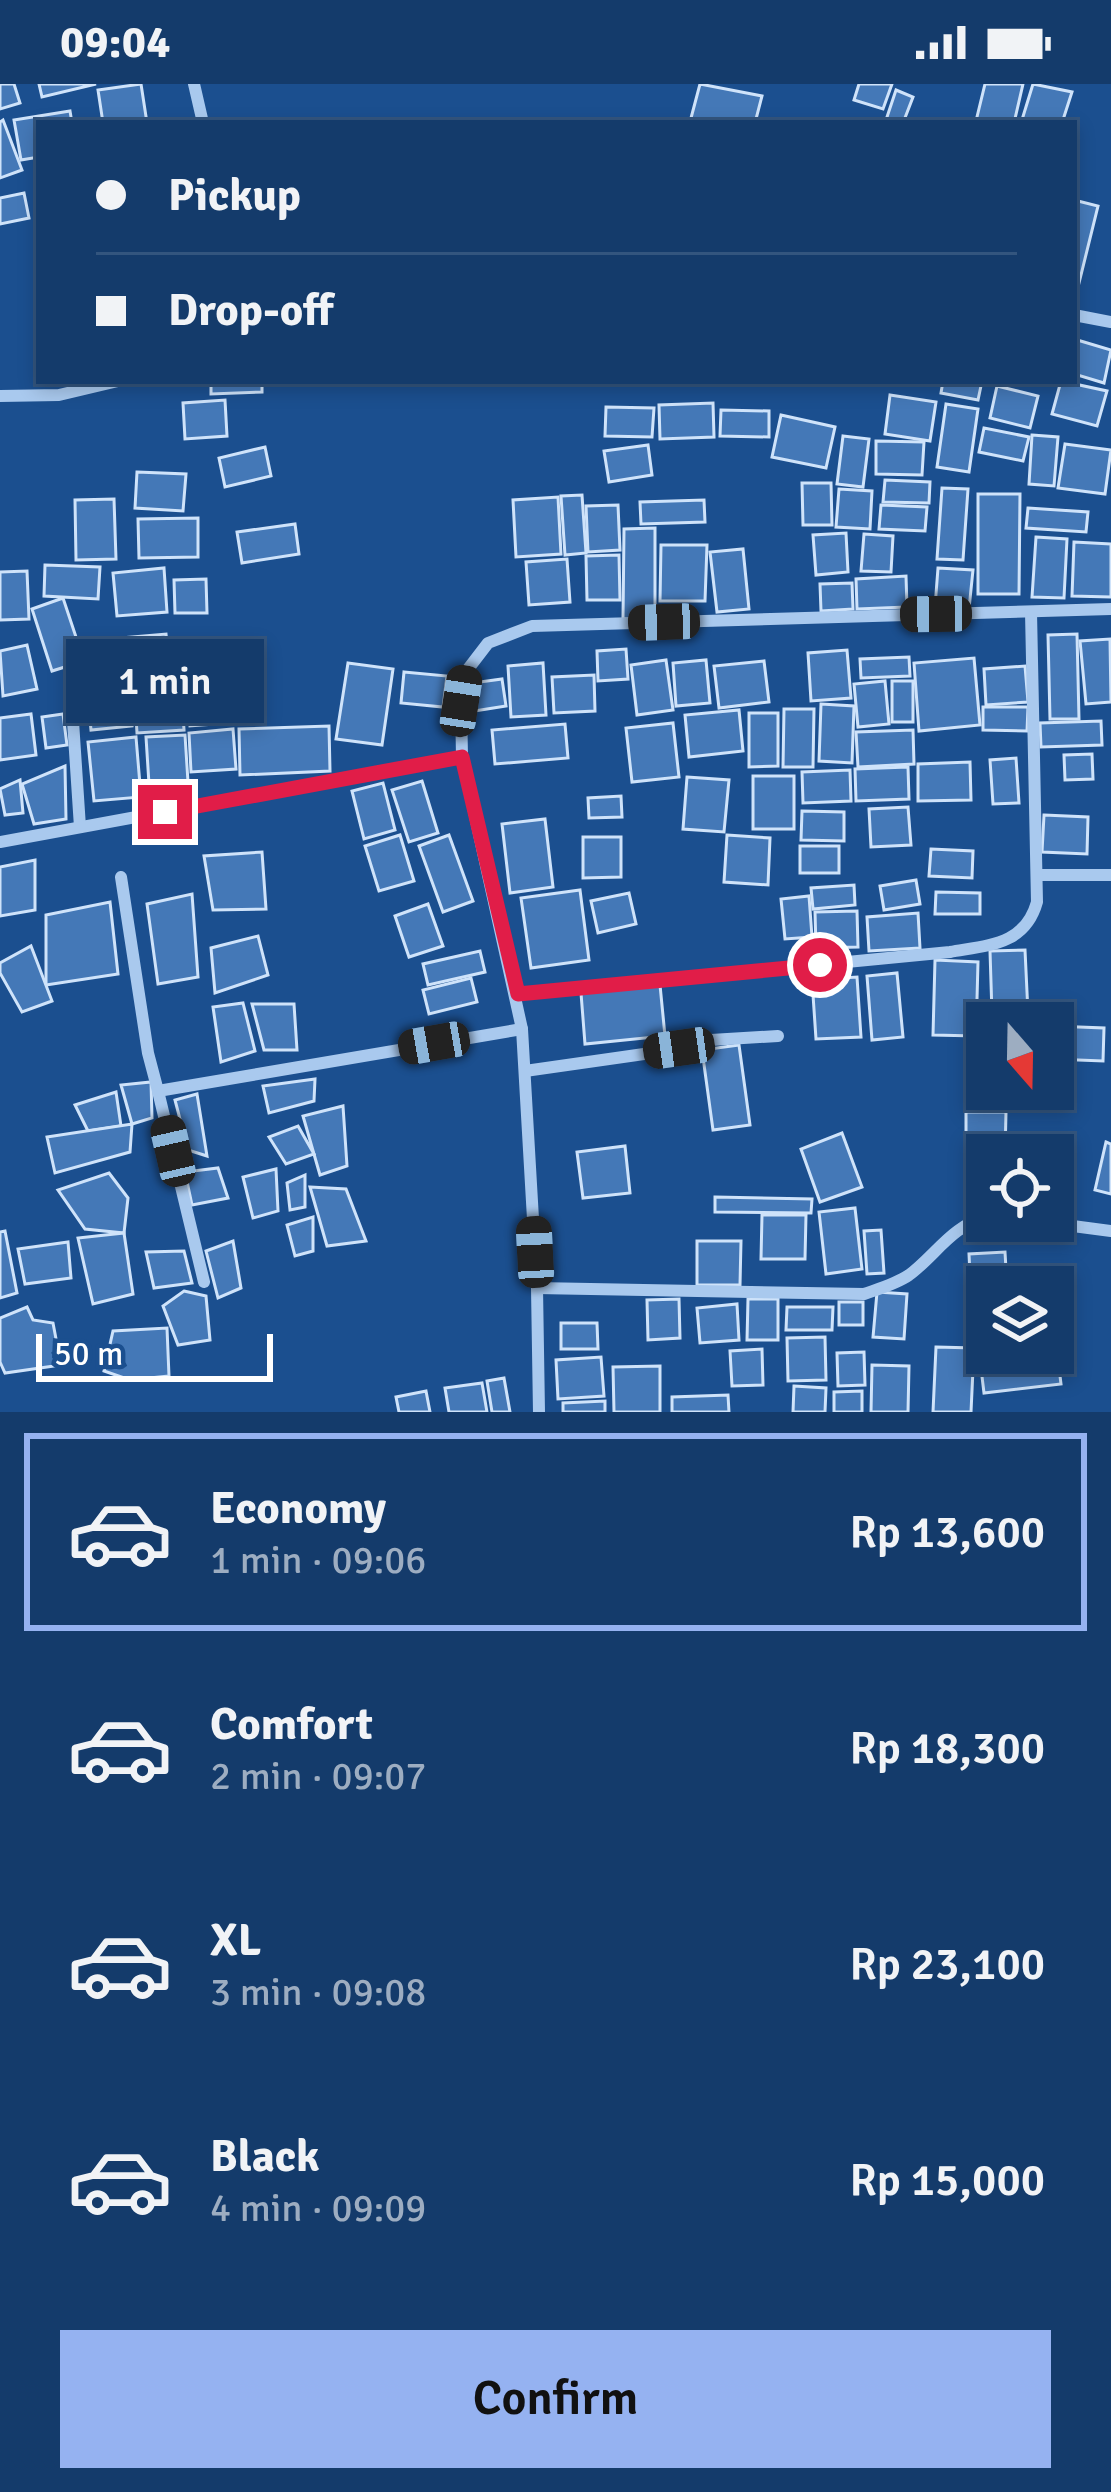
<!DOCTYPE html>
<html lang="en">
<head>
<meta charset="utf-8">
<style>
  body { margin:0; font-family:Signika,sans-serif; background:#214673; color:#f1f3f6; height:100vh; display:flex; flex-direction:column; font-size:45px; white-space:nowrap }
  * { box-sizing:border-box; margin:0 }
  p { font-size:39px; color:#9dadc1 }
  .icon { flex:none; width:66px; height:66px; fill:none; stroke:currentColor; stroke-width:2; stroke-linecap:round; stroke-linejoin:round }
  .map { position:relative; height:1328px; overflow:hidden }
  .side { display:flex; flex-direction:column; background:#143b6b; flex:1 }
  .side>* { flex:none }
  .guide { position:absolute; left:36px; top:36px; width:1041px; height:264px; border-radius:0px; box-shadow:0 6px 18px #0003,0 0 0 3px #33557e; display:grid; align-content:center; height:264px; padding:0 60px; background:#143b6b }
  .needle { width:78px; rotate:160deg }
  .controls { position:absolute; left:966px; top:918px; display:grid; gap:24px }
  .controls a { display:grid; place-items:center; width:108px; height:108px; border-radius:0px; background:#143b6b; box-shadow:0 6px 18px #0003,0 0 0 3px #33557e; font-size:60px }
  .scale { position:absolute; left:36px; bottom:30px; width:237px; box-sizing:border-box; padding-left:12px; border:6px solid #fff; border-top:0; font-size:33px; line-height:42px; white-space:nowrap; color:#fff; -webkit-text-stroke:9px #1b4f8f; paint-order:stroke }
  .end { position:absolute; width:54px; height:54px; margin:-27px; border:15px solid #e11d48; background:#fff; box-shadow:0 0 0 6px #fff }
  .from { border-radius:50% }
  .bubble { position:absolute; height:84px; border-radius:0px; background:#143b6b; box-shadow:0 6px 18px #0003,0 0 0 3px #33557e; font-size:39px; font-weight:600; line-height:84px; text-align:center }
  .car { position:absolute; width:36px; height:72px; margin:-36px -18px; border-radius:15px; box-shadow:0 0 9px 3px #0007; background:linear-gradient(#222 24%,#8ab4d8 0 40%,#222 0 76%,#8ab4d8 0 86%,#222 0) }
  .guide b { display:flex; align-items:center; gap:42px; height:114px; font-size:45px }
  .guide b+b { border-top:3px solid #33557e }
  .guide i { width:30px; height:30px; background:#f1f3f6 }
  ul { padding:21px 0 0; list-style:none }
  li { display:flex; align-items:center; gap:36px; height:198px; margin:0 24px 18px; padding:0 36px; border:6px solid transparent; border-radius:0px }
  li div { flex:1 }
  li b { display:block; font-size:45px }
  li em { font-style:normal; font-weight:600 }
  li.selected { border-color:#95b2f1 }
  li>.icon { width:108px; height:108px; stroke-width:1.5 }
  .button { display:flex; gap:24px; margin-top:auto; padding:24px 60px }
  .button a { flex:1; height:138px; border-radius:0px; background:#95b2f1; color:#111; font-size:48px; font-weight:600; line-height:138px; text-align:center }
  .status { display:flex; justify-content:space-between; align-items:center; height:84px; padding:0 60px; background:#143b6b; direction:ltr }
  .status svg { height:33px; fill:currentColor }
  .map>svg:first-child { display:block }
  .building { fill:#4478b7; stroke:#cfe3fa; stroke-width:3 }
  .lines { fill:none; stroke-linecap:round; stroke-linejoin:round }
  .minor { stroke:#a9c9ee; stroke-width:12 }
  .route { stroke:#e11d48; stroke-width:15 }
</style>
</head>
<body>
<div class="status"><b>09:04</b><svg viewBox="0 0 49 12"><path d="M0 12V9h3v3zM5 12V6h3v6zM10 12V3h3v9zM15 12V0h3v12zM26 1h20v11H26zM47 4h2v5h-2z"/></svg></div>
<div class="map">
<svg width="1111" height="1328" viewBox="0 0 1111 1328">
  <rect width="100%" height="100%" fill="#1b4f8f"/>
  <g class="building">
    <path d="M0,0H14L20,19L0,25Z"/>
    <path d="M39,0H96L42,13Z"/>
    <path d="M141,0L147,39H103L98,6Z"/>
    <path d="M700,0L762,12L755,39H710L691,34Z"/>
    <path d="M859,0H892L883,25L854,16Z"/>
    <path d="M985,0H1023L1014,39L976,37Z"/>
    <path d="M1033,0L1072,8L1062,39H1021Z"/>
    <path d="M896,6L913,13L903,39H885Z"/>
    <path d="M70,27L72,39H39V73L21,76L14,36Z"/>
    <path d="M3,36L22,86L0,94V38Z"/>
    <path d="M24,109L29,134L0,140V114Z"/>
    <path d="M1074,116L1098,122L1079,199L1074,198Z"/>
    <path d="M1074,255L1111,266L1104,299L1074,290Z"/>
    <path d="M211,297H262V308L211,310Z"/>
    <path d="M943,297H982L978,316L941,309Z"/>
    <path d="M1061,297L1107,307L1097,342L1052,330Z"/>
    <path d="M997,302L1038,312L1030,344L990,334Z"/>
    <path d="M890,311L936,318L930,357L885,350Z"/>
    <path d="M225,316L227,352L185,355L183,319Z"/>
    <path d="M713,319L714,353L660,355L659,321Z"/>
    <path d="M946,320L978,325L969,388L937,383Z"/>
    <path d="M606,323L654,324L652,353L605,352Z"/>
    <path d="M721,326L769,327V353L720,352Z"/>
    <path d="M781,331L835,343L826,384L772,373Z"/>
    <path d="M984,344L1029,353L1023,377L979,368Z"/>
    <path d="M1032,351L1058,353L1054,402L1029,400Z"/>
    <path d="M843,352L869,355L863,403L837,400Z"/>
    <path d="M876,357L924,358L922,391L876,390Z"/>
    <path d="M1065,360L1111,366L1105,410L1058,404Z"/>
    <path d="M648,361L652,391L609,398L604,367Z"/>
    <path d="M265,363L271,392L225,403L219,374Z"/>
    <path d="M137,388L186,390L183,427L135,424Z"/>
    <path d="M885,396L930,398L929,419L883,418Z"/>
    <path d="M802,399H831L832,441H803Z"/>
    <path d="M942,404L968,405L963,476L937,475Z"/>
    <path d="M839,405L872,407L870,445L836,443Z"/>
    <path d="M978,410H1020L1019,510H978Z"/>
    <path d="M582,411L586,469L565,471L561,412Z"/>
    <path d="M558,413L561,470L516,473L513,416Z"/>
    <path d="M114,415L116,475L76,476L75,416Z"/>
    <path d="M704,416L705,438L641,440L640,418Z"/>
    <path d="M618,421L620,466L588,468L586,422Z"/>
    <path d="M881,421L927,423L925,447L879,445Z"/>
    <path d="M1028,424L1088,428L1086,448L1026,444Z"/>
    <path d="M198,434V473L139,474L138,435Z"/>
    <path d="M295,440L299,470L242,479L237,448Z"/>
    <path d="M655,444V535H623L624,445Z"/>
    <path d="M846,449L848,488L816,491L813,451Z"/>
    <path d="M864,450L893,452L891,488L861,487Z"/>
    <path d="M1036,453L1067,455L1064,514L1032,513Z"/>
    <path d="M1074,458L1111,460V513L1072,512Z"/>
    <path d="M661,461H707L705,517H660Z"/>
    <path d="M743,465L749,525L717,528L710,468Z"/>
    <path d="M619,471L620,516H587L586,472Z"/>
    <path d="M567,475L570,518L529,521L526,478Z"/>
    <path d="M45,481L100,483L98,515L44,512Z"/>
    <path d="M164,484L167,528L117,532L113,489Z"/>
    <path d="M938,484L973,486L969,525L935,523Z"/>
    <path d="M27,487L29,535L0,536V488Z"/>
    <path d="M906,492L907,523L857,525L856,495Z"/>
    <path d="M206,495L207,529H175L174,496Z"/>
    <path d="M852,499L853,525L821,527L820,500Z"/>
    <path d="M63,514L84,577L52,587L32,525Z"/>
    <path d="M166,550L170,593L122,597L119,554Z"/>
    <path d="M1077,550L1079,635H1050L1048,551Z"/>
    <path d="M1110,555L1111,618L1086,620L1080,557Z"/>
    <path d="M27,561L37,605L3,612L0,567Z"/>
    <path d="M626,565L628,595L598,597L597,567Z"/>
    <path d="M847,566L851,614L811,617L808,569Z"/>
    <path d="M909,573L910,592L861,594L860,575Z"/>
    <path d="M974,574L980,641L919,647L914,579Z"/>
    <path d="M666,576L673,626L637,631L631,581Z"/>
    <path d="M706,576L710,619L676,622L673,579Z"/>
    <path d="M764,577L769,618L719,624L714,582Z"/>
    <path d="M348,579L393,585L382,661L336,655Z"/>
    <path d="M543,579L546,631L511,633L508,582Z"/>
    <path d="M1025,582L1028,618L986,621L984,585Z"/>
    <path d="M404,588L447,592L443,623L401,619Z"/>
    <path d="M594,591L595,627L554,629L552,593Z"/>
    <path d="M502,595L506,622L468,628L465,600Z"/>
    <path d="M237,597L240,638L190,642L188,600Z"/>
    <path d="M885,597L889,640L858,643L854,600Z"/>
    <rect x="892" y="597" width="21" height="41"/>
    <path d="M181,598L184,646L137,649L134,602Z"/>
    <path d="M128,601L132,642L91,646L87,605Z"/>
    <path d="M821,620L854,622L852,679L819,677Z"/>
    <path d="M983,623H1028L1027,647L983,646Z"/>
    <path d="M784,625H814L813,683H783Z"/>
    <path d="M739,626L743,667L689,673L685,631Z"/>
    <path d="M749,629H778V682L749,683Z"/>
    <path d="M31,630L36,671L0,676V634Z"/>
    <path d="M63,630L67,661L46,664L42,633Z"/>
    <path d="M1101,637L1102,661L1041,663L1040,639Z"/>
    <path d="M673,639L679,693L632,698L626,644Z"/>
    <path d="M565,640L568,674L495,680L492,646Z"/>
    <path d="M329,642L330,687L240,691L239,645Z"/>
    <path d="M233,645L236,685L191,688L189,649Z"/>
    <path d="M913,646L914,680L858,683L856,648Z"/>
    <path d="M185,651L188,698L149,700L146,653Z"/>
    <path d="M136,653L141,713L94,717L88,658Z"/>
    <path d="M1092,670L1093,695L1065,696L1064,671Z"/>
    <path d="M1016,674L1019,719L993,720L990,676Z"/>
    <path d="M970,678L971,716L918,717V680Z"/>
    <path d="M65,682L66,735L34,740L22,700Z"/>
    <path d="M908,683L909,715L856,717L855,685Z"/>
    <path d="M850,686L851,717L803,719L802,688Z"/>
    <rect x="753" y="692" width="41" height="53"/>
    <path d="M687,693L729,696L724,748L683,745Z"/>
    <path d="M20,696L23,729L5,731L0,705Z"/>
    <path d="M422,697L438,749L409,758L392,706Z"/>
    <path d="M383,699L395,746L364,755L352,707Z"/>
    <path d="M621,712L622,733L589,734L588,714Z"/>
    <path d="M908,723L911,761L871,763L869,725Z"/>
    <path d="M802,727L844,728V757L801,756Z"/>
    <path d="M1044,731L1088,733L1087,770L1042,768Z"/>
    <path d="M545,735L553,803L510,809L502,740Z"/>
    <path d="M400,751L414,797L379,807L365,762Z"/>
    <path d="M449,751L473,817L443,828L419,762Z"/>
    <path d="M727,751L770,754L768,801L724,798Z"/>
    <path d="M583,753H621V793L583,794Z"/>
    <rect x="800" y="762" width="39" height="27"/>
    <path d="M931,765L973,767L972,794L929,792Z"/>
    <path d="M262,768L266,825L213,826L204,772Z"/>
    <path d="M35,776V826L0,832V783Z"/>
    <path d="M916,796L920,820L884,826L880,802Z"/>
    <path d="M854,801L855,821L813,825L811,804Z"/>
    <path d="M580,806L589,876L531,884L521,814Z"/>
    <path d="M936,808L980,809V830H935Z"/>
    <path d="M629,809L636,840L598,849L591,817Z"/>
    <path d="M192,810L198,893L158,900L147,820Z"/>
    <path d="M809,812L812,853L785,855L781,815Z"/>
    <path d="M110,818L118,890L46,901V831Z"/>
    <path d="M428,820L443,862L409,873L395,832Z"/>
    <path d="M857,827L858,863L816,864L815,828Z"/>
    <path d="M918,829L920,864L869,867L867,833Z"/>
    <path d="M258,852L268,891L215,909L211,864Z"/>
    <path d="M31,862L52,917L22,928L0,889V879Z"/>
    <path d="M1025,866L1028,929L992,930L990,867Z"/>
    <path d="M480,867L485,888L428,901L423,880Z"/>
    <path d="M935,876L978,878L976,952L933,951Z"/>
    <path d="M897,889L903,953L872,956L867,892Z"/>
    <path d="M857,893L861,953L816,955L812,896Z"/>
    <path d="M471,894L477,918L429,930L423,906Z"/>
    <path d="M660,901L665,952L585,960L581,909Z"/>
    <path d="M243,919L255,967L221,978L213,923Z"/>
    <path d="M252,920H294L297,966H264Z"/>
    <path d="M1053,942L1104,944L1103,977L1053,975Z"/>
    <path d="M739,961L750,1041L713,1046L702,966Z"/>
    <path d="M315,995L314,1017L269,1029L263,1002Z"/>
    <path d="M151,998L152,1034L132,1040L121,1001Z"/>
    <path d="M116,1008L121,1042L88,1047L75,1021Z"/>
    <path d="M197,1010L207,1072L188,1066L175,1016Z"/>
    <path d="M343,1022L347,1082L320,1091L303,1032Z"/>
    <path d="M966,1028H1006L1005,1071H987V1079H966Z"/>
    <path d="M132,1040L130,1068L55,1089L47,1053Z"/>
    <path d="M298,1042L314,1070L286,1080L269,1053Z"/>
    <path d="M842,1049L862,1103L820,1118L801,1065Z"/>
    <path d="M1106,1058L1111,1060V1110L1095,1106Z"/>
    <path d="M625,1062L630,1109L583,1114L577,1068Z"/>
    <path d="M218,1084L228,1114L192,1121L185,1088Z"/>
    <path d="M276,1085L278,1127L253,1134L243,1093Z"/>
    <path d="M109,1089L128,1114L124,1149L85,1145L58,1106Z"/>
    <path d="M305,1091V1123L290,1126L287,1099Z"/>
    <path d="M310,1103L346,1105L366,1157L327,1162Z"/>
    <path d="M715,1113L812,1115L811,1129L715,1128Z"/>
    <path d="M855,1124L862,1185L826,1190L819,1128Z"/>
    <path d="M762,1131H806L805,1175H761Z"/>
    <path d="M313,1133V1167L295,1172L287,1141Z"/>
    <path d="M881,1146L884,1189L867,1190L864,1147Z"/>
    <path d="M5,1147L17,1209L0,1214V1148Z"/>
    <path d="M124,1149L133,1210L93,1220L78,1154Z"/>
    <path d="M233,1157L241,1204L218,1214L206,1167Z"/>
    <path d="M697,1157H741L740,1201H697Z"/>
    <path d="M68,1158L71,1194L25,1200L18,1165Z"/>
    <path d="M184,1167L192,1199L154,1204L146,1168Z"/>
    <path d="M1005,1168L1007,1203H987V1232L972,1233L969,1170Z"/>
    <path d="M184,1207L206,1212L210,1256L178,1261L163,1222Z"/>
    <path d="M877,1208L907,1210L904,1255L873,1253Z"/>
    <path d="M679,1215L680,1254L648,1256L647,1216Z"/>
    <path d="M748,1215H778V1256H747Z"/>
    <rect x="839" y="1218" width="24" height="23"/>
    <path d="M737,1220L739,1256L700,1259L697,1224Z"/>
    <path d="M27,1223L33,1236L53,1239L61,1281L5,1289L0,1278V1234Z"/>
    <path d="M787,1223H833L832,1246H786Z"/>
    <path d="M561,1239H597L598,1265H561Z"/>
    <path d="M167,1244L169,1292L130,1296L104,1287L113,1247Z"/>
    <path d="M825,1253L826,1296L788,1297L787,1254Z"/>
    <path d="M1056,1259L1061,1300L984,1309L979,1268L1053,1269Z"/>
    <path d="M936,1263L974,1264L971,1328H933Z"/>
    <path d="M762,1265L763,1301L732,1302L730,1267Z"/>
    <path d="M864,1268L865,1301L838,1302L837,1269Z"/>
    <path d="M601,1273L604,1312L558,1315L556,1276Z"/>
    <path d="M872,1281L909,1282L908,1328H871Z"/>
    <path d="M660,1282V1328H614L613,1283Z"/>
    <path d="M504,1294L510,1328H492L487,1297Z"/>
    <path d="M482,1299L487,1328H449L445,1304Z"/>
    <path d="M794,1302L826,1304L825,1328H793Z"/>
    <path d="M426,1307L430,1328H399L396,1313Z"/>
    <path d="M862,1307V1328H834V1308Z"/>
    <path d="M728,1311L729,1328H672V1313Z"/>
    <path d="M605,1317V1328H563V1319Z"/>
  </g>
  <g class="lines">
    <g class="minor">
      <path d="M194,0L203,39"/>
      <path d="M1074,231L1111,238"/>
      <path d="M0,312L59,311L118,297"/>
      <path d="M70,592L80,743"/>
      <path d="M0,758L462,673"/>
      <path d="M1037,791H1111"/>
      <path d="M121,793L148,969L158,1007"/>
      <path d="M517,910L950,868C989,861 1025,861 1037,818L1031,528"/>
      <path d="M525,987L679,965L711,956L778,952"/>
      <path d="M1035,1137L1111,1147"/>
      <path d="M204,1198L158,1007L522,945"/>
      <path d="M537,1204L864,1210C878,1205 896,1200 909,1191C935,1172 954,1139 987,1134"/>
      <path d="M539,1328L537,1204L522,945L462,673L461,618L465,589L488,559L532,542L1111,525"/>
    </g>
  </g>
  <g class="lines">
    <path class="route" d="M165,728L462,673L518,910L820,881"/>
  </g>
</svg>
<div class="controls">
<a><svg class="needle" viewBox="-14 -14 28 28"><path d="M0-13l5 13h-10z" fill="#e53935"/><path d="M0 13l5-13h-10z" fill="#9dadc1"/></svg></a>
<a><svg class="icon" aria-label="locate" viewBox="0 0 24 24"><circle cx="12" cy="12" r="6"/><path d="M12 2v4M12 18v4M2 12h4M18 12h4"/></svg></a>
<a><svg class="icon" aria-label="layers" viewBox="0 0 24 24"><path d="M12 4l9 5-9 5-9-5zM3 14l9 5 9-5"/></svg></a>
</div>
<div class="scale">50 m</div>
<i class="end from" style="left:820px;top:881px"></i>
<i class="end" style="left:165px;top:728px"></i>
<div class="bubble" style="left:66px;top:555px;width:198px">1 min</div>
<i class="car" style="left:936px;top:530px;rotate:269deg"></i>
<i class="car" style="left:664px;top:538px;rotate:268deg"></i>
<i class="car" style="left:461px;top:617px;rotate:9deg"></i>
<i class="car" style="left:434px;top:959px;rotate:260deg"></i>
<i class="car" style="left:679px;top:964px;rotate:262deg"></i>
<i class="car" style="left:173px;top:1067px;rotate:347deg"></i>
<i class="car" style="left:535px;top:1168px;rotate:357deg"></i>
<div class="guide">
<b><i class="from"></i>Pickup</b>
<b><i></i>Drop-off</b>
</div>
</div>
<section class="side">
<ul>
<li class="selected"><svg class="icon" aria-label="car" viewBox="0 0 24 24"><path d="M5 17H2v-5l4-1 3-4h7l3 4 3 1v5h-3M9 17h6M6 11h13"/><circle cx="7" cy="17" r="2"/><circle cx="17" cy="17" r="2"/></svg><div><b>Economy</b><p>1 min · 09:06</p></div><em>Rp 13,600</em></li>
<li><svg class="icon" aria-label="car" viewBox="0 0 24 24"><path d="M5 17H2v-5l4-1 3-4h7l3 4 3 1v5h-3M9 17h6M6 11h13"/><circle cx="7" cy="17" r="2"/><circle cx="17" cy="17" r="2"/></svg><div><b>Comfort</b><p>2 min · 09:07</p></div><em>Rp 18,300</em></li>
<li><svg class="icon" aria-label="car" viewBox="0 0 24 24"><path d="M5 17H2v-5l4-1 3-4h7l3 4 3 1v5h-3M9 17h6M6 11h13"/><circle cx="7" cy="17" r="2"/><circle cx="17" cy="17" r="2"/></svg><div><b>XL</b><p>3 min · 09:08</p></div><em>Rp 23,100</em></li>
<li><svg class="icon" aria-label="car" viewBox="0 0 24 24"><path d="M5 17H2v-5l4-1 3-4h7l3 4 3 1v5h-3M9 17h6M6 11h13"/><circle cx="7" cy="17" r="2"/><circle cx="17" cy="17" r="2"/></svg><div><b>Black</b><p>4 min · 09:09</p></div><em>Rp 15,000</em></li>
</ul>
<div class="button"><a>Confirm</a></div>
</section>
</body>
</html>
